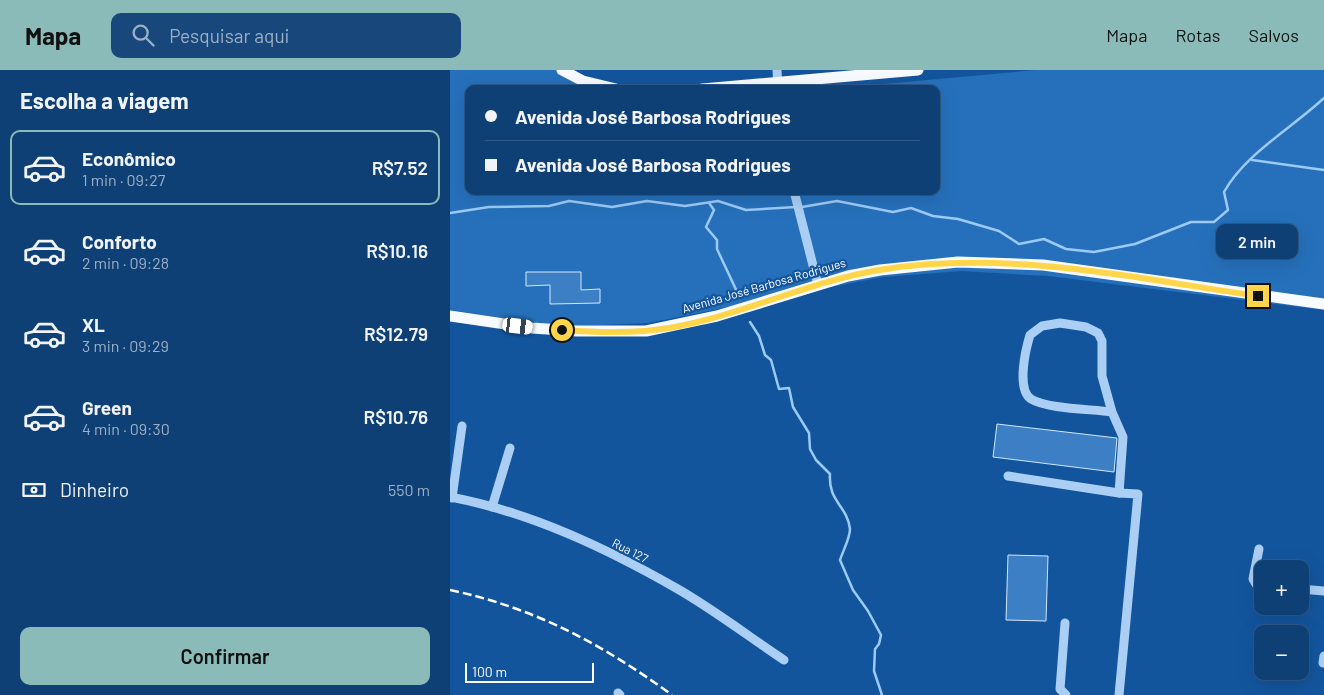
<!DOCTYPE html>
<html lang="pt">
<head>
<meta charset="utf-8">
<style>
  body { margin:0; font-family:Barlow,sans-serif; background:#17477b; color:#f1f3f6; height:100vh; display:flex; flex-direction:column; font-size:19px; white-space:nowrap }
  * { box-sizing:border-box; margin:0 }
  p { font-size:16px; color:#9bafc5 }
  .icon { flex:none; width:28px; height:28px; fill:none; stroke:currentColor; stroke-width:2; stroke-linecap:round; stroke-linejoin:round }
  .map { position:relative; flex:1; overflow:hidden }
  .details { display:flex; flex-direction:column; background:#0e4076; width:450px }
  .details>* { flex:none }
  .top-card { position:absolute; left:15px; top:15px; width:475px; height:110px; border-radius:10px; box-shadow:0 5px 20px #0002,0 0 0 1px #2e5988; display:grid; align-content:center; height:110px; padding:0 20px; background:#0e4076 }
  .fabs { position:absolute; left:804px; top:490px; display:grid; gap:10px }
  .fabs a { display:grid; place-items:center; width:55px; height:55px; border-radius:10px; background:#0e4076; box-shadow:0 5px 20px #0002,0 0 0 1px #2e5988; font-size:25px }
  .scale { position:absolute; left:15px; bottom:12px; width:129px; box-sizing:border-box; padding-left:5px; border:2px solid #fff; border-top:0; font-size:14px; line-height:18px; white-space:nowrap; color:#fff; -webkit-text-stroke:4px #13559d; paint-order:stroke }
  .end { position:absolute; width:22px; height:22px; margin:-11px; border:6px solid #ffd54a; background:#111; box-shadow:0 0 0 2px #111 }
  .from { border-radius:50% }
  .bubble { position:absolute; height:35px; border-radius:10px; background:#0e4076; box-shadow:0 5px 20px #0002,0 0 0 1px #2e5988; font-size:16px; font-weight:600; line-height:35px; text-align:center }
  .car { position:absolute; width:15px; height:30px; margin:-15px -8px; border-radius:6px; box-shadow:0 0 4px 1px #0007; background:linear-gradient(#fff 24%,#345 0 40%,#fff 0 76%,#345 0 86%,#fff 0) }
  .top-card b { display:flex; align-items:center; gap:18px; height:48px; font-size:19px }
  .top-card b+b { border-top:1px solid #2e5988 }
  .top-card i { width:12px; height:12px; background:#f1f3f6 }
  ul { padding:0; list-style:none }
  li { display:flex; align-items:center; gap:15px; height:75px; margin:0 10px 8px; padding:0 10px; border:2px solid transparent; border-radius:10px }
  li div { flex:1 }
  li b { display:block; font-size:19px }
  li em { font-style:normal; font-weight:600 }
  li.current { border-color:#8bbbb9 }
  li>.icon { width:45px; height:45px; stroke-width:1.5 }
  h2 { padding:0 20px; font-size:22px; line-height:60px }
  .pay { display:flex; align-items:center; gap:12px; height:55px; padding:0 20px; font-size:19px }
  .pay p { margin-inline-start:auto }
  .button { display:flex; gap:10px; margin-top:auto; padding:10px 20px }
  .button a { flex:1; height:58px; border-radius:10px; background:#8bbbb9; color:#111; font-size:20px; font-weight:600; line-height:58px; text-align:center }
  header { display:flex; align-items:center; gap:30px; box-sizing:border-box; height:70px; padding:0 25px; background:#8bbbb9; color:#111 }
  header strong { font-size:24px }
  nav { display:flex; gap:28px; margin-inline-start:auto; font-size:18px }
  .search { width:350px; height:45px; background:#17477b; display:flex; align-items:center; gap:12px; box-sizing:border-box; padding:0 18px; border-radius:10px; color:#9bafc5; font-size:19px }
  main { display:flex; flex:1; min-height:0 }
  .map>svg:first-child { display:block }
  .park { fill:#2670bb }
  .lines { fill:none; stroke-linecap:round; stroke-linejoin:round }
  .stream { stroke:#9ccaf7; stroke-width:2.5 }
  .building { fill:#3c7fc4; stroke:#d2e8fd }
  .minor { stroke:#aacef4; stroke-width:9 }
  .major { stroke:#f7faff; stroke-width:11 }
  .rail { stroke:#fff; stroke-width:2.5; stroke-dasharray:9 4; stroke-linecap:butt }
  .route { stroke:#ffd54a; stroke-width:6 }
  .labels { text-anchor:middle; stroke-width:4.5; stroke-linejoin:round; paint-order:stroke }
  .street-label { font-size:12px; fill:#fff; stroke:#13559d }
</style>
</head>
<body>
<header>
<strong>Mapa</strong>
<div class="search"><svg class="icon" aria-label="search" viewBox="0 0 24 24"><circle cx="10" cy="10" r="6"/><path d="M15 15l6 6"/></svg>Pesquisar aqui</div>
<nav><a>Mapa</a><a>Rotas</a><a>Salvos</a></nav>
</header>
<main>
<section class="details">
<h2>Escolha a viagem</h2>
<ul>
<li class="current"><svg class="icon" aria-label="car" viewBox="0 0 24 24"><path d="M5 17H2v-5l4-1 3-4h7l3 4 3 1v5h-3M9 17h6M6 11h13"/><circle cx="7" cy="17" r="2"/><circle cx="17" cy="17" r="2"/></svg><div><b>Econômico</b><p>1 min · 09:27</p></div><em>R$7.52</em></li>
<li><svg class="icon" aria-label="car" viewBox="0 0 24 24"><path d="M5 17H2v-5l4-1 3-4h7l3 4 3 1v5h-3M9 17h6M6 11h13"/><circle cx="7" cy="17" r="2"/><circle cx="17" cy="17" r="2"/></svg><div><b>Conforto</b><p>2 min · 09:28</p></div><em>R$10.16</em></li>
<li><svg class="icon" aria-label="car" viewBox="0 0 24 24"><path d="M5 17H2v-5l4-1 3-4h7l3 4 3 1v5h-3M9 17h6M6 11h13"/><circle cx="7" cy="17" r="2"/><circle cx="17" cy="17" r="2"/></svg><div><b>XL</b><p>3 min · 09:29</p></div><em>R$12.79</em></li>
<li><svg class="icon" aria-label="car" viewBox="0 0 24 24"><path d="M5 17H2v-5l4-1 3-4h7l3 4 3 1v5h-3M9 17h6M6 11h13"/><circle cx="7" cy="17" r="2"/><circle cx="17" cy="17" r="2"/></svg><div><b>Green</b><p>4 min · 09:30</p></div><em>R$10.76</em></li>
</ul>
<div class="pay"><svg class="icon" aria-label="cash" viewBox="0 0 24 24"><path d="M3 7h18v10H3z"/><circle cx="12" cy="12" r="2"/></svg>Dinheiro<p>550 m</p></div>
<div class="button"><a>Confirmar</a></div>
</section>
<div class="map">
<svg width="874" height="625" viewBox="0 0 874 625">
  <rect width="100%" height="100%" fill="#13559d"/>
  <path class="park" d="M0,0H113L164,19H19V121H350L353,132L351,121H486V19H379L586,0H874V240L598,206L512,201L432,207L198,253L128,256L86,253L0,240Z"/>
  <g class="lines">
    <g class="stream">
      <path d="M802,90L874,100"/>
      <path d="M259,133L264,140L256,157L267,170V179L289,226"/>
      <path d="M352,137L387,131L443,142L461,138L483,146L508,149L549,161L569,174L594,169L616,179L644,182L685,174L741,152H764L778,140L774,122C795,84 842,58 874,28"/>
      <path d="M0,143L39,137L99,136L119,131L162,137L197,131L235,136L268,131L296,140L346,137"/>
      <path d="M300,252L309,266L315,285L321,290L329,319L339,318L343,337L359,363L360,379L366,390L380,404C378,432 397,435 400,459C400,468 393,481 390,490L403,520L418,541L431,565L429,574L425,579L424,601L432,625"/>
    </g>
  </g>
  <g class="building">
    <path d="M76,202H131V220L150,219V233L100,234V215L76,216Z"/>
    <path d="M547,354L667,368L664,402L543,387Z"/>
    <path d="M558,485L598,486L596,551L556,550Z"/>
  </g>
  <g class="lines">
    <g class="minor">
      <path d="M327,0L328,19"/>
      <path d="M344,121L368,215"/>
      <path d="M662,342L652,306V271L648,263L636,257L610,253L592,256L580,265C576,278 566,319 581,329C597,339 641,339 662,342L673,367L669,423L688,424L669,625"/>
      <path d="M558,406L669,423"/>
      <path d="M0,427C80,442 156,478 226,518C263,539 298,566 334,590"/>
      <path d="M2,428L12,356"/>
      <path d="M42,437L60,378"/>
      <path d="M809,479L803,509L808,517H812"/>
      <path d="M850,519L874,521"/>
      <path d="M615,553L610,619L616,625"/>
      <path d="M873,593L874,586"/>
      <path d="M168,623L170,625"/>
    </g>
    <g class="major">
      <path d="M112,0L133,11L166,19"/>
      <path d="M252,19L468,0"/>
      <path d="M0,246L82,258L127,261H196L267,246L398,206L430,200L508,192L593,195L874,234"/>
    </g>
    <path class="rail" d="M0,520C85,538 152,574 222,625"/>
  </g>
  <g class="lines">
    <path class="route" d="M112,260C139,262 168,263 195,261C275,254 350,213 429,200C555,179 683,208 808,226"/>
  </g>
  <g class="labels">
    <g class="street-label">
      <text transform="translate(314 216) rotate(-16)" y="4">Avenida José Barbosa Rodrigues</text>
      <text transform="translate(180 481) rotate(27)" y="4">Rua 127</text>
    </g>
  </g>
</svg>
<div class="fabs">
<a>+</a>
<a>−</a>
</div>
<div class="scale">100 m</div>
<i class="end from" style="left:112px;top:260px"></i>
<i class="end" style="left:808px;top:226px"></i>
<div class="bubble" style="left:766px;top:154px;width:82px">2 min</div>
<i class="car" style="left:68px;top:256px;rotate:97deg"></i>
<div class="top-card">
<b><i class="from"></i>Avenida José Barbosa Rodrigues</b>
<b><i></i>Avenida José Barbosa Rodrigues</b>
</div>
</div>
</main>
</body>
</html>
